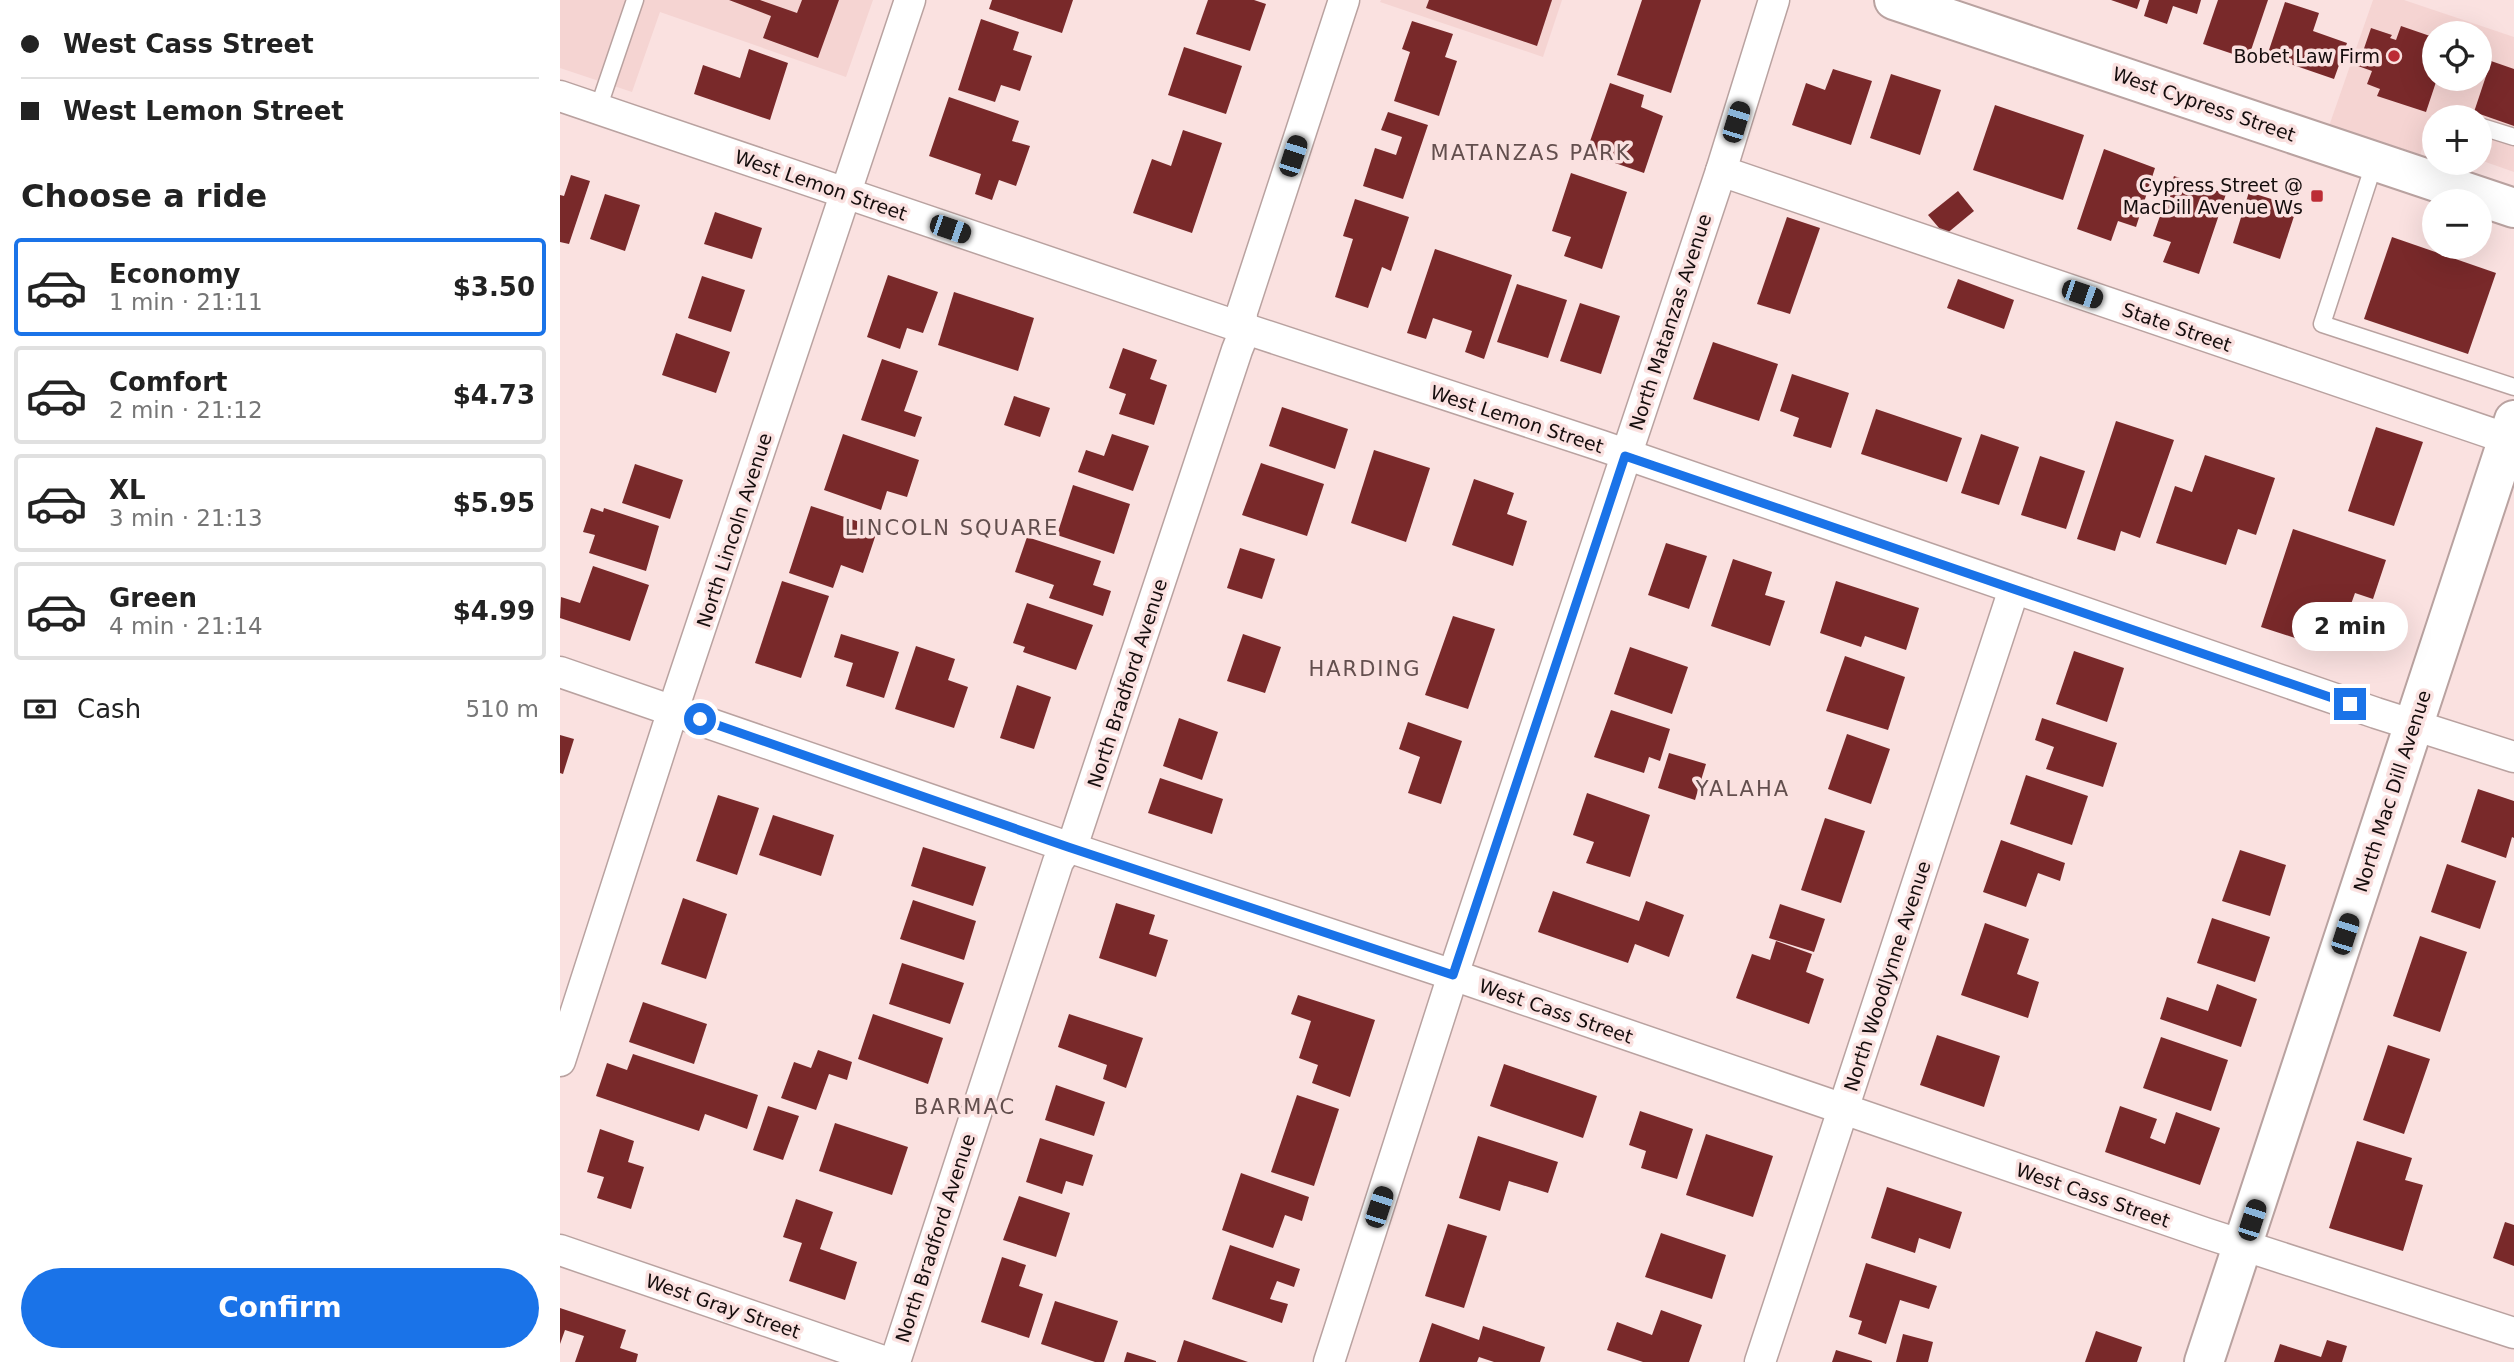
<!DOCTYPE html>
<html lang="en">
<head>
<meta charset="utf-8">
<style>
  body { margin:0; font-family:"DejaVu Sans",sans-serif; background:#f2f2f2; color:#222; height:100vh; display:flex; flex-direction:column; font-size:26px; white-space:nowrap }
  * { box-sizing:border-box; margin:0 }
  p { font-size:23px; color:#767676 }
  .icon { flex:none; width:38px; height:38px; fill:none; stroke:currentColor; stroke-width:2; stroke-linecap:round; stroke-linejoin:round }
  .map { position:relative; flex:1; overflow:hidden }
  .side { display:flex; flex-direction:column; background:#fff; width:560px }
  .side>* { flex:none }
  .banner { display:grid; align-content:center; height:154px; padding:0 21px; background:#fff }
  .controls { position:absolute; left:1862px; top:21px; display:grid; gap:14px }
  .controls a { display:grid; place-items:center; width:70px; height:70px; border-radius:50%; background:#fff; box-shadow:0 7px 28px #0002; font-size:35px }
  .end { position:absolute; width:32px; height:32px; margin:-16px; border:9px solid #1a73e8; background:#fff; box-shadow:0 0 0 4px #fff }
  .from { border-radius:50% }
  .bubble { position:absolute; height:49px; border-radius:24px; background:#fff; box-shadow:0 7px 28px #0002; font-size:23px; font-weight:700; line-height:49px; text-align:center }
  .car { position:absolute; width:21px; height:42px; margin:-21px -10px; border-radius:9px; box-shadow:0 0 5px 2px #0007; background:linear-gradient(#222 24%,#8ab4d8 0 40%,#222 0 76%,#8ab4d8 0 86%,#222 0) }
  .banner b { display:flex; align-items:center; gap:24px; height:66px; font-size:26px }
  .banner b+b { border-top:2px solid #e0e0e0 }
  .banner i { width:18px; height:18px; background:#222 }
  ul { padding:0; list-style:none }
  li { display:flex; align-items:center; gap:21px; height:98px; margin:0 14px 10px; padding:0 7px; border:4px solid #e0e0e0; border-radius:7px }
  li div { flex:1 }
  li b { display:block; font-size:26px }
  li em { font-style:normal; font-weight:700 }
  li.active { border-color:#1a73e8 }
  li>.icon { width:63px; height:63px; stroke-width:1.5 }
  h2 { padding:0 21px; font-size:32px; line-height:84px }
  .pay { display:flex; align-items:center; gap:18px; height:77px; padding:0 21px; font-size:26px }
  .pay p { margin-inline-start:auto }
  .action { display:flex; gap:14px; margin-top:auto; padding:14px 21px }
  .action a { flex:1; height:80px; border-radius:42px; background:#1a73e8; color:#fff; font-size:28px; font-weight:700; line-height:80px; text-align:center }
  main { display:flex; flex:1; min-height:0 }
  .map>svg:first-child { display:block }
  .built { fill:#f5d4d2; fill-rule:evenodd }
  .building { fill:#79292a }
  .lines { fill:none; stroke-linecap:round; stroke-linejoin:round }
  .service-casing { stroke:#b9a2a0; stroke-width:19 }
  .minor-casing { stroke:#b9a2a0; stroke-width:33 }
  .tertiary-casing { stroke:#b9a2a0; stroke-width:42 }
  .service { stroke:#fff; stroke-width:16 }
  .minor { stroke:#fff; stroke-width:30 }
  .tertiary { stroke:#fff; stroke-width:38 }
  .route { stroke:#1a73e8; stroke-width:9 }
  .poi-dot { fill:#bc2b35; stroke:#fae1e0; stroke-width:2.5 }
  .labels { text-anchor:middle; stroke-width:7; stroke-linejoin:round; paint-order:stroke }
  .poi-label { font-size:19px; fill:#150d0d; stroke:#fae1e0; text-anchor:end }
  .street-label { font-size:19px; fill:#150d0d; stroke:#fae1e0 }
  .neighbourhood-label { font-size:21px; letter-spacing:2px; fill:#634f4e; stroke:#fae1e0 }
</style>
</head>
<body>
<main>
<section class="side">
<div class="banner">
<b><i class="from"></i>West Cass Street</b>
<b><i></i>West Lemon Street</b>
</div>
<h2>Choose a ride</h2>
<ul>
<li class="active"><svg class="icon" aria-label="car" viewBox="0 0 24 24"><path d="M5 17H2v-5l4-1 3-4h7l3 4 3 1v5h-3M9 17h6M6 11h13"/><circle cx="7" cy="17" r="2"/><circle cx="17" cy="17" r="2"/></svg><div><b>Economy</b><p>1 min · 21:11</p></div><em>$3.50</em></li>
<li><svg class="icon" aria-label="car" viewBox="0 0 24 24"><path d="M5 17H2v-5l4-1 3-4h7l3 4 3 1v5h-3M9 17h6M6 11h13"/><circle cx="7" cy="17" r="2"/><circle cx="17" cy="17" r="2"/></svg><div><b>Comfort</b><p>2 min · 21:12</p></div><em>$4.73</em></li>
<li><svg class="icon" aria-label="car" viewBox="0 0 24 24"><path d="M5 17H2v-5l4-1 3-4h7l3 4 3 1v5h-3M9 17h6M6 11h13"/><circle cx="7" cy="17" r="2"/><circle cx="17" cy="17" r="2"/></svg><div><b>XL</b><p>3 min · 21:13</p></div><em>$5.95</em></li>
<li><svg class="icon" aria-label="car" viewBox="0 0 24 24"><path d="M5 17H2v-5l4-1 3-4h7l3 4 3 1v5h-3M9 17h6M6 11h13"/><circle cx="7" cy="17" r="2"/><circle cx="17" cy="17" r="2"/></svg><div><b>Green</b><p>4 min · 21:14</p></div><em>$4.99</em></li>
</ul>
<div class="pay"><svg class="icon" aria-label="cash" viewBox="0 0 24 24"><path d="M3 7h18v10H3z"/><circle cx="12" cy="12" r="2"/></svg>Cash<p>510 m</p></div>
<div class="action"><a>Confirm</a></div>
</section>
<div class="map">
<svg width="1954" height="1362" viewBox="0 0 1954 1362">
  <rect width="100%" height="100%" fill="#fae1e0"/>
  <g class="built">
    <path d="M0,0H313L286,77L100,12L72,92L0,68Z"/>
    <path d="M821,0H1002L983,57L820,2Z"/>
    <path d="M1813,0H1844L1954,37V172L1920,160V117H1874V145L1864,142L1860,156L1768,129ZM1874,33H1920V79H1874Z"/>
  </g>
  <g class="building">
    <path d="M169,0H200L237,13L242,0H279L258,58L203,38L211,16Z"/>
    <path d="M432,0H513L502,33L429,9Z"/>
    <path d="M648,0H694L706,4L690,51L636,34Z"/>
    <path d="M869,0H992L977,46L866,8Z"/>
    <path d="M1082,0H1141L1111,93L1057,75Z"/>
    <path d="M1551,0H1580L1577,9Z"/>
    <path d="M1589,0H1641L1637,14L1613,6L1607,24L1584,16Z"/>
    <path d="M1658,0H1708L1688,59L1643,44Z"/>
    <path d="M1725,2L1759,13L1753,31L1787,43L1774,79L1707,56Z"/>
    <path d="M421,19L459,32L453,50L472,56L460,91L441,85L435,102L398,90Z"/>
    <path d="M852,21L893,34L885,57L897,61L879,116L834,101L850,52L842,49Z"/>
    <path d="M1841,26L1870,36L1866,50L1874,53V79H1877L1866,112L1817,96L1820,89L1807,84L1812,71L1798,66L1811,28L1832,35L1830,38L1836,40Z"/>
    <path d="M624,47L682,66L666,114L608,95Z"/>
    <path d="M189,49L228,63L210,120L134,94L143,65L180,78Z"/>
    <path d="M1931,61L1954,69V126L1914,112Z"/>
    <path d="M1273,69L1312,81L1291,145L1232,125L1246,83L1265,90Z"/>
    <path d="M1331,74L1381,90L1360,155L1310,138Z"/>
    <path d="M1050,83L1084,95L1081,107L1103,116L1084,173L1026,153Z"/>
    <path d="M389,97L459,121L452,141L470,146L456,186L439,180L432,200L415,194L421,174L369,156Z"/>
    <path d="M1435,105L1524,135L1503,200L1413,170Z"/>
    <path d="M828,112L868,125L843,199L803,186L815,148L836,155L842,137L821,130Z"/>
    <path d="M623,130L662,143L632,233L573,213L592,159L611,166Z"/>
    <path d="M1544,149L1595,168L1576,227L1558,221L1551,241L1517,229Z"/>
    <path d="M1011,173L1067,192L1042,269L1004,256L1011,237L992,231Z"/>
    <path d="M11,175L30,181L9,244L0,242V195L4,196Z"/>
    <path d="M1614,176L1666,194L1639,274L1603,262L1611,242L1593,236Z"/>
    <path d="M1398,191L1414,211L1385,235L1368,215Z"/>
    <path d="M1689,192L1737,207L1720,259L1673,243Z"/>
    <path d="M45,194L80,205L65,251L30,239Z"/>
    <path d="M795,199L849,217L831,271L822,267L808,308L775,297L793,239L783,236Z"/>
    <path d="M155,212L202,228L192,259L144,244Z"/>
    <path d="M1227,217L1260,228L1230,314L1197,304Z"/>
    <path d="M1832,237L1936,273L1908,354L1804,319Z"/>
    <path d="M875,249L952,275L924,359L905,352L912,331L873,318L866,339L847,333Z"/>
    <path d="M328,275L378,292L363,333L347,328L340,349L307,337Z"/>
    <path d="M142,276L185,290L171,332L128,318Z"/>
    <path d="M1398,279L1454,300L1444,329L1387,308Z"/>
    <path d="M957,284L1007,300L988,358L937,342Z"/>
    <path d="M394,292L474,318L458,371L378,345Z"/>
    <path d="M1020,303L1060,316L1041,374L1000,361Z"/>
    <path d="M116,333L170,352L156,393L102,375Z"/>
    <path d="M1153,342L1218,364L1199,421L1133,399Z"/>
    <path d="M563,348L597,360L590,379L607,385L594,425L559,414L566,394L549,388Z"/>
    <path d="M322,359L358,371L344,411L362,417L355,437L301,420Z"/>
    <path d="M1232,374L1289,393L1271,448L1233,436L1239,418L1220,411Z"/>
    <path d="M454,396L490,408L480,437L444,425Z"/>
    <path d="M722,407L788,429L775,469L709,446Z"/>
    <path d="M1316,409L1402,438L1387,482L1301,454Z"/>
    <path d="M1556,421L1614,440L1580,538L1561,531L1555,551L1517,539Z"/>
    <path d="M1816,427L1863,442L1834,526L1788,511Z"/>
    <path d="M283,434L359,460L347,497L327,491L321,510L264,490Z"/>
    <path d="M552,434L589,446L573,491L518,472L526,450L544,456Z"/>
    <path d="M1421,434L1459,447L1439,505L1401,493Z"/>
    <path d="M814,450L870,468L846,542L791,523Z"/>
    <path d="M1645,455L1715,478L1696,535L1678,529L1666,565L1596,543L1615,486L1632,492Z"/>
    <path d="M1480,456L1525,471L1506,529L1461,515Z"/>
    <path d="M701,463L764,484L747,536L682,515Z"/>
    <path d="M75,464L123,480L110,519L62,503Z"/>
    <path d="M914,479L954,493L947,514L967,521L953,566L892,545Z"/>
    <path d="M513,485L570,504L554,554L497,535Z"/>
    <path d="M251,506L318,528L303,573L281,565L273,588L229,573Z"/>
    <path d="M31,508L43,512L44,508L99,526L86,571L29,553L35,535L23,532Z"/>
    <path d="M1733,529L1826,560L1813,599L1795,593L1781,632L1745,620L1738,639L1701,627Z"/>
    <path d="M467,537L541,561L533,585L551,591L543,616L489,598L494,585L455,572Z"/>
    <path d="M1106,543L1147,556L1129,609L1088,595Z"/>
    <path d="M680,548L715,559L702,599L667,588Z"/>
    <path d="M1173,559L1212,572L1205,595L1225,601L1210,646L1151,626Z"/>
    <path d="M33,566L89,585L70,641L0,618L1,597L20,603Z"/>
    <path d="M222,581L269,596L241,678L195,663Z"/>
    <path d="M1276,581L1359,608L1346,650L1305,636L1301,647L1260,633Z"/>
    <path d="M467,603L533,625L516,670L463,652L465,647L453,643Z"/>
    <path d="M893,616L935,629L908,709L865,695Z"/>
    <path d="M281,634L339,652L324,698L286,686L293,663L274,657Z"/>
    <path d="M683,634L721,647L705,693L667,681Z"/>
    <path d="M356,646L395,659L388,680L408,687L394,728L335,709Z"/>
    <path d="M1070,647L1128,667L1112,714L1054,694Z"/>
    <path d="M1514,651L1564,668L1547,722L1496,704Z"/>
    <path d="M1285,656L1345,677L1328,730L1266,711Z"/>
    <path d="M457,685L491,697L474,749L440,738Z"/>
    <path d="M1051,710L1110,729L1100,761L1089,757L1084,773L1034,757Z"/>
    <path d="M619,718L658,732L642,780L603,766Z"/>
    <path d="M1482,718L1557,743L1543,787L1486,769L1494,747L1475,740Z"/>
    <path d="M848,722L902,741L881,804L848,793L860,757L839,749Z"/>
    <path d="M1287,734L1330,749L1311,804L1268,789Z"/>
    <path d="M0,735L14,739L3,774L0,773Z"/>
    <path d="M1109,753L1146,764L1135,800L1098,788Z"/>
    <path d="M1466,775L1528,796L1512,845L1450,824Z"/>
    <path d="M600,778L663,799L652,834L588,813Z"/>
    <path d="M1918,789L1954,801V838L1952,837L1946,858L1901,842Z"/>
    <path d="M1027,793L1090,815L1070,877L1026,863L1034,842L1013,835Z"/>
    <path d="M158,795L199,808L177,875L136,861Z"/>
    <path d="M213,815L274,835L261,876L199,855Z"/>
    <path d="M1265,818L1305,831L1281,903L1241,890Z"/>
    <path d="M1441,840L1505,863L1500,881L1478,873L1466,907L1423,892Z"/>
    <path d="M363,847L426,867L413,906L351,886Z"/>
    <path d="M1680,850L1726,865L1710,916L1662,901Z"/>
    <path d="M1887,864L1936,881L1920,929L1871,912Z"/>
    <path d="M993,891L1079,921L1086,901L1124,915L1109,957L1075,944L1068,963L978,932Z"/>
    <path d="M123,898L167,914L146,979L101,964Z"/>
    <path d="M353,900L416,921L404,960L340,939Z"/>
    <path d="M556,903L595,915L589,934L608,940L596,977L539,958Z"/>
    <path d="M1220,904L1265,919L1254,952L1209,938Z"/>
    <path d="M1652,918L1710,937L1695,982L1637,963Z"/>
    <path d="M1425,923L1469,939L1457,974L1479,982L1468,1018L1401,995Z"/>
    <path d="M1860,936L1907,952L1880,1032L1833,1016Z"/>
    <path d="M1216,941L1252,954L1246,972L1264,979L1249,1024L1176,998L1192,954L1210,960Z"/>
    <path d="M342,963L404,983L390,1024L329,1004Z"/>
    <path d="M1657,984L1697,999L1681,1047L1600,1019L1607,997L1648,1011Z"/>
    <path d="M738,995L815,1020L790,1097L752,1083L758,1065L739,1058L751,1021L731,1014Z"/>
    <path d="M83,1002L147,1024L134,1064L69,1042Z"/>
    <path d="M313,1014L383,1038L368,1084L298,1059Z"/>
    <path d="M509,1014L583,1038L566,1088L543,1079L547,1065L498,1047Z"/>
    <path d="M1377,1035L1440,1056L1424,1107L1360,1085Z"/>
    <path d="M1601,1037L1668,1060L1651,1111L1583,1088Z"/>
    <path d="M1828,1045L1870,1059L1844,1134L1803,1120Z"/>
    <path d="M258,1050L292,1062L287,1080L269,1074L256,1110L221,1098L234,1062L251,1068Z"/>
    <path d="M73,1054L198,1095L187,1129L145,1114L139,1131L36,1096L47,1063L67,1070Z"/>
    <path d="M944,1064L1037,1096L1023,1138L930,1106Z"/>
    <path d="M496,1085L545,1102L534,1136L485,1120Z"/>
    <path d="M737,1095L779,1109L754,1186L711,1172Z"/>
    <path d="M208,1106L239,1116L223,1160L193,1150Z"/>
    <path d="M1560,1106L1597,1119L1590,1138L1605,1144L1616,1112L1660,1128L1640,1185L1545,1152Z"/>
    <path d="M1080,1111L1133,1129L1117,1179L1081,1168L1086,1151L1069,1145Z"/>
    <path d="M275,1123L348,1147L332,1195L259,1171Z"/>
    <path d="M40,1129L74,1141L68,1162L84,1167L71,1209L37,1198L44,1177L27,1172Z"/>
    <path d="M1146,1134L1213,1156L1193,1217L1126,1195Z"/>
    <path d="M918,1136L998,1162L988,1193L949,1181L940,1211L899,1198Z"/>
    <path d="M480,1138L533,1155L523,1186L506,1181L502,1194L466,1182Z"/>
    <path d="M1797,1141L1852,1158L1845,1180L1863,1185L1843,1251L1769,1228Z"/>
    <path d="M681,1173L749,1197L742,1221L725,1215L713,1248L662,1230Z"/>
    <path d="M1327,1187L1402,1212L1390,1249L1359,1238L1355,1253L1311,1238Z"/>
    <path d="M459,1196L510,1213L496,1257L443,1240Z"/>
    <path d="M236,1199L273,1212L260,1249L297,1262L285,1300L229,1281L242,1243L223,1237Z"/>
    <path d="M1945,1222L1954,1225V1266L1933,1258Z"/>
    <path d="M888,1224L927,1236L904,1308L865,1296Z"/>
    <path d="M1101,1233L1166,1255L1152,1299L1085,1277Z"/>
    <path d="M670,1245L740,1269L734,1287L717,1281L710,1299L728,1304L722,1323L652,1299Z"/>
    <path d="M442,1257L466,1265L459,1286L483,1294L469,1338L421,1322Z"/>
    <path d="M1306,1263L1377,1286L1369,1309L1340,1300L1326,1344L1298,1334L1302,1321L1289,1317Z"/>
    <path d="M495,1301L558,1321L544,1362H535L481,1344Z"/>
    <path d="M0,1308L66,1330L60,1348L78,1354L76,1362H15L24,1336L5,1330L0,1344Z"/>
    <path d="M1101,1310L1142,1325L1129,1362H1083L1047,1350L1057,1322L1092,1335Z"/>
    <path d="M872,1323L919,1340L923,1326L985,1347L980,1362H934L919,1357L917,1362H859Z"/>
    <path d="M1536,1331L1582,1347L1577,1362H1525Z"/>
    <path d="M1343,1334L1373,1342L1368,1362H1336Z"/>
    <path d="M624,1340L688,1362H617Z"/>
    <path d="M1767,1340L1787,1346L1782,1362H1714L1720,1344L1761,1357Z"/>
    <path d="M1276,1350L1312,1361V1362H1272Z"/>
    <path d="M567,1352L596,1361V1362H564Z"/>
  </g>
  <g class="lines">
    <g class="service-casing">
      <g id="service">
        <path d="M38,109L75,0"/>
        <path d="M1920,129L1922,127L1954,137"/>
        <path d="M1815,161L1762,324L1954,387"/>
      </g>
    </g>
    <g class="minor-casing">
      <g id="minor">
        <path d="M0,96L680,327L1042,446L1816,713L1954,757"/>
        <path d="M1161,171L1954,441"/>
        <path d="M0,672L508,847L893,975L1645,1233L1954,1333"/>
        <path d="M0,1061L113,710L350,0"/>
        <path d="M0,1250L326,1362"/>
        <path d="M335,1362L498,862L516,835L677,350L681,340L682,312L784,0"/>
        <path d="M769,1362L893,975L1161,171L1214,0"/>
        <path d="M1200,1362L1454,589"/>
      </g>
    </g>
    <g class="tertiary-casing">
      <g id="tertiary">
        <path d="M1334,0L1954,208"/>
        <path d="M1644,1362L1954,420"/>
      </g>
    </g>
    <use href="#service" class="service"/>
    <use href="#minor" class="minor"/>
    <use href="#tertiary" class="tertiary"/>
  </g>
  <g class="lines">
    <path class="route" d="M140,719L508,847L893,975L1065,456L1790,704"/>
  </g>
  <g class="poi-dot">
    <circle cx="1834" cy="56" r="7"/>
    <rect x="1750" y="189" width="14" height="14" rx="3.5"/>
  </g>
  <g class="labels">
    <g class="poi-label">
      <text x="1820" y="63">Bobet Law Firm</text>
      <text x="1743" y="192">Cypress Street @<tspan x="1743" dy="22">MacDill Avenue Ws</tspan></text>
    </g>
    <g class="street-label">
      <text transform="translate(1644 104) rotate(19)" y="7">West Cypress Street</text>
      <text transform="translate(261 185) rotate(19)" y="7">West Lemon Street</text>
      <text transform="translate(1110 322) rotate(-72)" y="7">North Matanzas Avenue</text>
      <text transform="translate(1617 327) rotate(19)" y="7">State Street</text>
      <text transform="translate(957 419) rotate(18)" y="7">West Lemon Street</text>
      <text transform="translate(174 530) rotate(-72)" y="7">North Lincoln Avenue</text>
      <text transform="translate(567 683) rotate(-72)" y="7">North Bradford Avenue</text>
      <text transform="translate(1832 791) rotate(-72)" y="7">North Mac Dill Avenue</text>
      <text transform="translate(1327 976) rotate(-72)" y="7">North Woodlynne Avenue</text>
      <text transform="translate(996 1011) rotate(19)" y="7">West Cass Street</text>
      <text transform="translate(1533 1195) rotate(19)" y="7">West Cass Street</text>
      <text transform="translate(375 1238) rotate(-72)" y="7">North Bradford Avenue</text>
      <text transform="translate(163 1306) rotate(19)" y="7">West Gray Street</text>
    </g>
    <g class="neighbourhood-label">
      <text x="971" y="160">MATANZAS PARK</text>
      <text x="392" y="535">LINCOLN SQUARE</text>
      <text x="805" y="676">HARDING</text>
      <text x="1183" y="796">YALAHA</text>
      <text x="405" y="1114">BARMAC</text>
    </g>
  </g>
</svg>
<div class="controls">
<a><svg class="icon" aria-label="locate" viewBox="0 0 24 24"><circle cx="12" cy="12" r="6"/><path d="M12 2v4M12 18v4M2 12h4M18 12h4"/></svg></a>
<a>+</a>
<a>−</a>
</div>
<i class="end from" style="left:140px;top:719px"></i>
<i class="end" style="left:1790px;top:704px"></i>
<div class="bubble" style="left:1732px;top:602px;width:116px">2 min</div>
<i class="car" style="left:1176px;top:122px;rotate:17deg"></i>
<i class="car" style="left:733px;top:156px;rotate:18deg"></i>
<i class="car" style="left:390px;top:229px;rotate:109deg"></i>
<i class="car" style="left:1522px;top:294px;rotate:109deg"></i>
<i class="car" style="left:1785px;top:934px;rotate:18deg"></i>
<i class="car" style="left:819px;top:1207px;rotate:18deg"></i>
<i class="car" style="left:1692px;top:1220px;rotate:18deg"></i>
</div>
</main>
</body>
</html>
